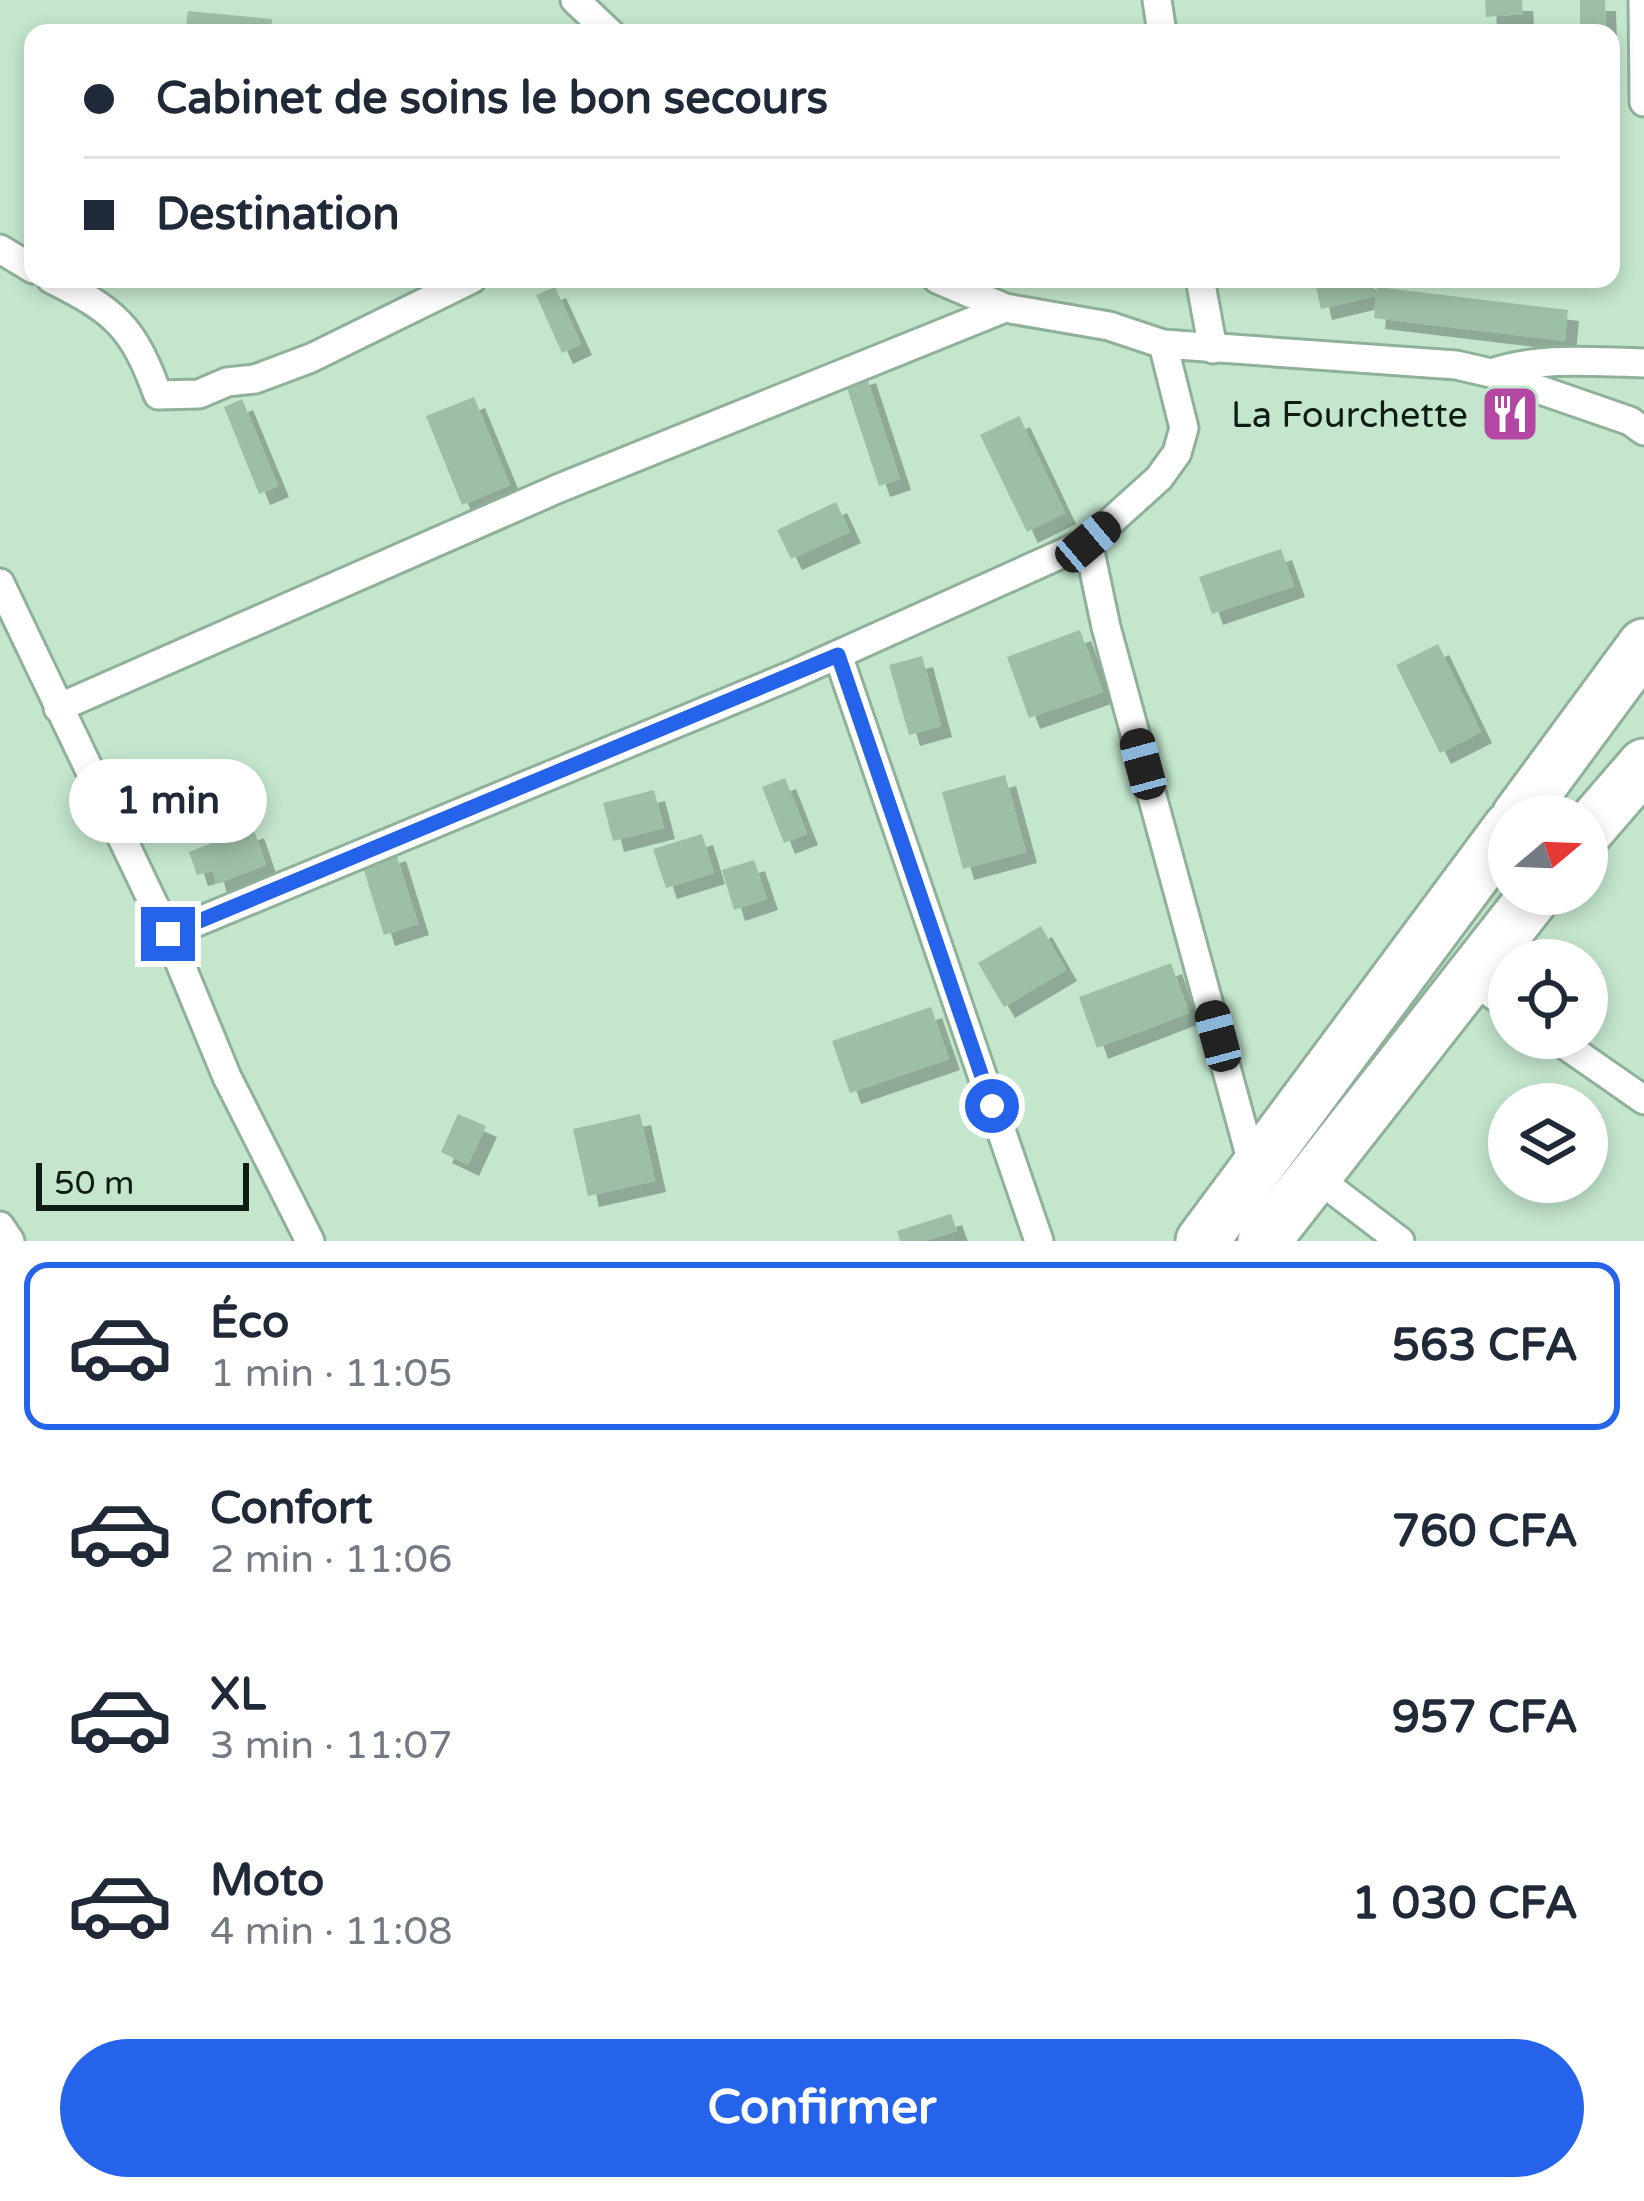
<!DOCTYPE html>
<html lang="fr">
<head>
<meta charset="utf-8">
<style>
  body { margin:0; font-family:"Varela Round",sans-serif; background:#f2f2f3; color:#1f2937; height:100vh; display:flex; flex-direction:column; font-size:45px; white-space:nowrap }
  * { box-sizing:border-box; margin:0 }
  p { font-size:39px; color:#747a83 }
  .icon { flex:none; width:66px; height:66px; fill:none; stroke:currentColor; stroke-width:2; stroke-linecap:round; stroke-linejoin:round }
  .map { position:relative; height:1241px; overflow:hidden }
  .side { display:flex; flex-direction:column; background:#fff; flex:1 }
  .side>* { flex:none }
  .guide { position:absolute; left:24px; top:24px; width:1596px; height:264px; border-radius:24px; box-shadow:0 6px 18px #0003; display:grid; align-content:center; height:264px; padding:0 60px; background:#fff }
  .needle { width:78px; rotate:71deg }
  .tools { position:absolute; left:1488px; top:795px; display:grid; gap:24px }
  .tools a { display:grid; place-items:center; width:120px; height:120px; border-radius:50%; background:#fff; box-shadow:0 6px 18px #0003; font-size:60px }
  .scale { position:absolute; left:36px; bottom:30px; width:213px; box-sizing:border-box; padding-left:12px; border:6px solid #0f1c13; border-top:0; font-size:33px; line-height:42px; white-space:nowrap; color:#0f1c13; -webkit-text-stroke:9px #c3e6cd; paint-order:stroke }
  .end { position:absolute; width:54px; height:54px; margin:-27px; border:15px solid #2563eb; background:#fff; box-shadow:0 0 0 6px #fff }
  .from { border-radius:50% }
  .bubble { position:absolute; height:84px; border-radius:42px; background:#fff; box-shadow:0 6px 18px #0003; font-size:39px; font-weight:700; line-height:84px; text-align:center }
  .car { position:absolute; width:36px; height:72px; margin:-36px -18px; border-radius:15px; box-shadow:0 0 9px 3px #0007; background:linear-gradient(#222 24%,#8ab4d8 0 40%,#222 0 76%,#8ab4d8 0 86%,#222 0) }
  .guide b { display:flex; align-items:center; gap:42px; height:114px; font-size:45px }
  .guide b+b { border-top:3px solid #e0e1e3 }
  .guide i { width:30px; height:30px; background:#1f2937 }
  ul { padding:21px 0 0; list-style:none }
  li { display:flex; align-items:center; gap:36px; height:168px; margin:0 24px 18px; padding:0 36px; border:6px solid transparent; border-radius:24px }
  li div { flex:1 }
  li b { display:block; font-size:45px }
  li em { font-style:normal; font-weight:700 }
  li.selected { border-color:#2563eb }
  li>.icon { width:108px; height:108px; stroke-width:1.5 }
  .cta { display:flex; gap:24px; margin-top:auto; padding:24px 60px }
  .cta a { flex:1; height:138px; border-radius:72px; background:#2563eb; color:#fff; font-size:48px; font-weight:700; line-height:138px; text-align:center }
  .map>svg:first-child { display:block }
  .building { fill:#9cbfa6; filter:url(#shadow) }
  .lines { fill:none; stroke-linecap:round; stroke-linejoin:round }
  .street-casing { stroke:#90b199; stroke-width:33 }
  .highway-casing { stroke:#90b199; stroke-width:57 }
  .street { stroke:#fff; stroke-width:27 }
  .highway { stroke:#fff; stroke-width:51 }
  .route { stroke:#2563eb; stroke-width:15 }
  .labels { text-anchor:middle; stroke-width:9; stroke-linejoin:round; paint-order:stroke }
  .poi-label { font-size:36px; fill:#0f1c13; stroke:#c3e6cd; text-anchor:end }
</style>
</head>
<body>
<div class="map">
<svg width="1644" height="1241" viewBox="0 0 1644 1241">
  <defs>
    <filter id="shadow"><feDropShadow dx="11" dy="11" stdDeviation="0" flood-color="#0004"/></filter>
  </defs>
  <rect width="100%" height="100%" fill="#c3e6cd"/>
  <g class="building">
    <path d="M1485,0H1522L1523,14L1486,17Z"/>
    <path d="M1580,0H1605L1606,33H1534V25L1580,24Z"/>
    <path d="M188,11L272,19L271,33H185Z"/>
    <path d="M1314,279H1372L1376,296L1377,287L1568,310L1565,341L1374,318L1376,296L1321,309Z"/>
    <path d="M555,287L581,344L562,353L536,295Z"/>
    <path d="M865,372L900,479L879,486L844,379Z"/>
    <path d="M474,397L510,485L462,505L426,416Z"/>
    <path d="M242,399L278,486L259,494L224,407Z"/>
    <path d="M1019,416L1065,513L1027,532L980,435Z"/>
    <path d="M836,502L850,532L791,559L777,530Z"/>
    <path d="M1281,549L1294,586L1212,614L1199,577Z"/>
    <path d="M1080,630L1103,692L1029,718L1007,657Z"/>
    <path d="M1438,644L1481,732L1440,753L1396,665Z"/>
    <path d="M922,656L941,726L909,735L889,665Z"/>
    <path d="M1005,775L1026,852L963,869L942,792Z"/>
    <path d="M785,778L807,834L784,843L762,787Z"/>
    <path d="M654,790L664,828L613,841L603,803Z"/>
    <path d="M253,827L266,865L216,884L213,871L197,875L189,852Z"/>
    <path d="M702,834L714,873L666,888L653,849Z"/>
    <path d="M395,850L418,924L384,935L361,861Z"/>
    <path d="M754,860L767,899L734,910L722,870Z"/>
    <path d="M1041,926L1066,970L1004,1007L978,963Z"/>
    <path d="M1171,963L1189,1013L1097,1048L1079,997Z"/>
    <path d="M931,1007L949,1059L850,1093L832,1041Z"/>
    <path d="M458,1114L486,1126L468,1165L441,1152Z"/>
    <path d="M640,1114L655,1181L588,1196L573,1129Z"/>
    <path d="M951,1214L957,1231L924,1241H900L897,1231Z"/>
  </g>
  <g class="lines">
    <g class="street-casing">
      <g id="street">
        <path d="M575,0L610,33"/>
        <path d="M1157,0L1162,33"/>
        <path d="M1643,0L1644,102"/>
        <path d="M0,249L33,269"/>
        <path d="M51,279C115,311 133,326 158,395L199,394L227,382L255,379L311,358L472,279"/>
        <path d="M937,279L1005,308L1109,326L1163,344L1456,365L1491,373L1630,421L1644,431"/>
        <path d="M1200,279L1213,349"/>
        <path d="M1491,373C1543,356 1590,362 1644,363"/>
        <path d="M1088,542L1106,627L1254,1170"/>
        <path d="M0,583L168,934L227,1077L310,1241"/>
        <path d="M838,655L1039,1241"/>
        <path d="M58,708L557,489L1005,308"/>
        <path d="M168,934L790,676L1088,542L1159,478L1177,453L1184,428L1163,344"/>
        <path d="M1469,978L1509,1006"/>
        <path d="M1555,1038L1644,1100"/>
        <path d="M1316,1177L1400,1241"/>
        <path d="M0,1226L10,1241"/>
      </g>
    </g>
    <g class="highway-casing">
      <g id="highway">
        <path d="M1518,816L1644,645"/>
        <path d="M1587,831L1644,765"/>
        <path d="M1202,1241L1509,828"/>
        <path d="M1264,1241L1536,894"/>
      </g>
    </g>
    <use href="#street" class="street"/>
    <use href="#highway" class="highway"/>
  </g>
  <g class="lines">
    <path class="route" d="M168,934L838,655L992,1106"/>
  </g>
  <defs>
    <g id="restaurant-square" transform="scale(3)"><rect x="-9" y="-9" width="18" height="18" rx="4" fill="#b446a4" stroke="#c3e6cd"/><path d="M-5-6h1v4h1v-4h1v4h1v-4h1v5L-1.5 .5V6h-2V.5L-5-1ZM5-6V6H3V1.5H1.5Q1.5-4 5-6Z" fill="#fff"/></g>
  </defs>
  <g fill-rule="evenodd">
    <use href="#restaurant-square" x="1510" y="414"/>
  </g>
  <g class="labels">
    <g class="poi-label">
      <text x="1468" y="427">La Fourchette</text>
    </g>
  </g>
</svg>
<div class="tools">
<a><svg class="needle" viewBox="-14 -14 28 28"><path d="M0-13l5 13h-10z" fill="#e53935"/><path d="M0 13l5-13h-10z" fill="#747a83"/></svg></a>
<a><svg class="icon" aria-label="locate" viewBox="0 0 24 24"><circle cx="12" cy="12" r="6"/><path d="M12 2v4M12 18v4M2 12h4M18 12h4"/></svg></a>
<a><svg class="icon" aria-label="layers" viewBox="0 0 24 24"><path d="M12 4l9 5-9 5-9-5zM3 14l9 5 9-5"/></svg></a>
</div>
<div class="scale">50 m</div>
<i class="end from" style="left:992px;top:1106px"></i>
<i class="end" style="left:168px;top:934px"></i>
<div class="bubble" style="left:69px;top:759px;width:198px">1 min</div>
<i class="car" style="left:1088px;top:542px;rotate:50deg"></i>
<i class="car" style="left:1143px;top:764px;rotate:345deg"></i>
<i class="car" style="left:1218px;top:1036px;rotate:345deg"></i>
<div class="guide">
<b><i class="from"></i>Cabinet de soins le bon secours</b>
<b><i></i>Destination</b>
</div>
</div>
<section class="side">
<ul>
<li class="selected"><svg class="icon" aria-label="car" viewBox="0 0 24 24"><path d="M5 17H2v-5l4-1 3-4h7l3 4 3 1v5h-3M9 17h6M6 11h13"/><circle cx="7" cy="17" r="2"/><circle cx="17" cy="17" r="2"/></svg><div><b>Éco</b><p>1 min · 11:05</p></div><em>563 CFA</em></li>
<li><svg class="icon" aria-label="car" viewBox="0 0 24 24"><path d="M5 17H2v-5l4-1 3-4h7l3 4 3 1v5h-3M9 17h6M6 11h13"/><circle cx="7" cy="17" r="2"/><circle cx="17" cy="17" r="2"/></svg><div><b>Confort</b><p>2 min · 11:06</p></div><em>760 CFA</em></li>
<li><svg class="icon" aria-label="car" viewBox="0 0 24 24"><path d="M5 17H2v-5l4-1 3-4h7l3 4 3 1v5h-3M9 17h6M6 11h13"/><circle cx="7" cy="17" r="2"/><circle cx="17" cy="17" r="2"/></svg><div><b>XL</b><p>3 min · 11:07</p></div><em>957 CFA</em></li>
<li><svg class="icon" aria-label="car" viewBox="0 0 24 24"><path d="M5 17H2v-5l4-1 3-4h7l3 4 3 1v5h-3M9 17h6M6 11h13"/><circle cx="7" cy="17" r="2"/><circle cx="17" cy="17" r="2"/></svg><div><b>Moto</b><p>4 min · 11:08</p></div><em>1 030 CFA</em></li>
</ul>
<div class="cta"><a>Confirmer</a></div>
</section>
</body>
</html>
